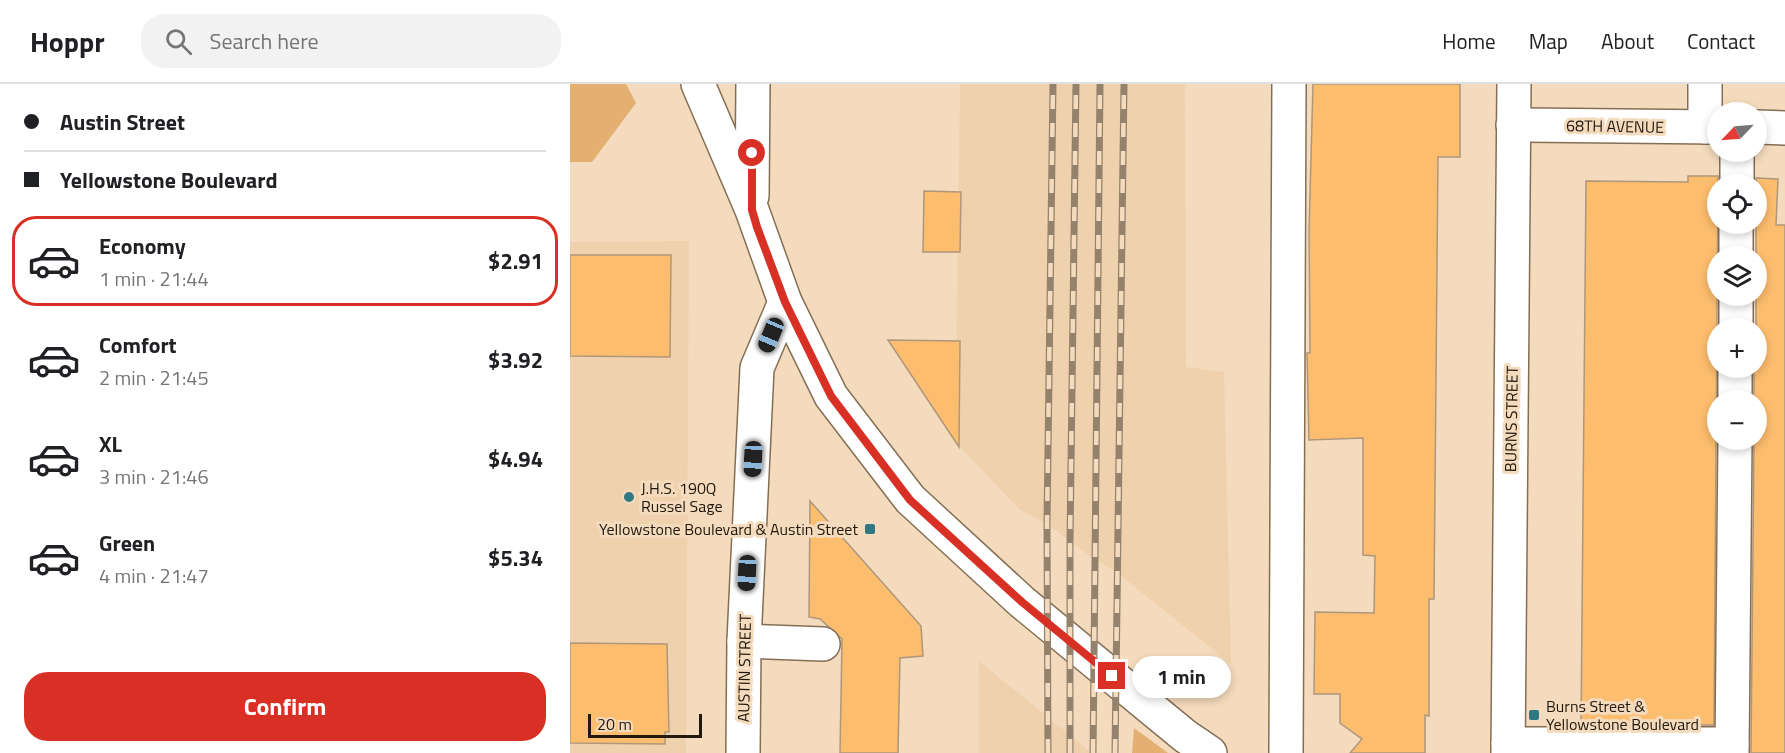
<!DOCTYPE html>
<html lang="en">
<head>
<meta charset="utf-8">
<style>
  body { margin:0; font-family:"Titillium Web",sans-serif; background:#f2f2f2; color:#202124; height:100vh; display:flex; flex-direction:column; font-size:22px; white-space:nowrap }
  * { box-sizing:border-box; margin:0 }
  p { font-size:20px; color:#757577 }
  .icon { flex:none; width:33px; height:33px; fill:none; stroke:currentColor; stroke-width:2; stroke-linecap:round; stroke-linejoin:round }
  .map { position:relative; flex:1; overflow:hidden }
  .side { display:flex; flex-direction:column; background:#fff; width:570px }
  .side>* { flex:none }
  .guide { display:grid; align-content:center; height:132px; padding:0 24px; background:#fff }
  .needle { width:39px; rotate:245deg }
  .buttons { position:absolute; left:1137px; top:18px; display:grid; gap:12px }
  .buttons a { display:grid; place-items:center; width:60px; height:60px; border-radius:50%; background:#fff; box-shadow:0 3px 9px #0003; font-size:30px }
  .scale { position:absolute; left:18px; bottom:15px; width:114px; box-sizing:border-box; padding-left:6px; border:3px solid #22190e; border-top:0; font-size:16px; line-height:21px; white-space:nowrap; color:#22190e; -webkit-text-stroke:4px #f5dbbd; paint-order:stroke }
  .end { position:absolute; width:27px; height:27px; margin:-14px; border:8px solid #d93025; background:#fff; box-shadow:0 0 0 3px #fff }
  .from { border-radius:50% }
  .bubble { position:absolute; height:42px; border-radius:21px; background:#fff; box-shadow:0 3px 9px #0003; font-size:20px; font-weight:700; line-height:42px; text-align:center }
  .car { position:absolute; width:18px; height:36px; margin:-18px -9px; border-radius:8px; box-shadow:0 0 4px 2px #0007; background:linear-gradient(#222 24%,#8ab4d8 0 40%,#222 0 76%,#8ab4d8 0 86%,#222 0) }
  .guide b { display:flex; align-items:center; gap:21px; height:57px; font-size:22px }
  .guide b+b { border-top:2px solid #e0e0e0 }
  .guide i { width:15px; height:15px; background:#202124 }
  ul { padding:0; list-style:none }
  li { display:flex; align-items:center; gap:18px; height:90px; margin:0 12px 9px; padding:0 12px; border:3px solid transparent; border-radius:24px }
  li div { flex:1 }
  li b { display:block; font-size:22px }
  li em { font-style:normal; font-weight:700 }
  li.selected { border-color:#d93025 }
  li>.icon { width:54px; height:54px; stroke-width:1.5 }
  .primary-button { display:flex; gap:12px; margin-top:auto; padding:12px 24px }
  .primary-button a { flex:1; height:69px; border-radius:24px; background:#d93025; color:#fff; font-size:24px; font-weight:700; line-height:69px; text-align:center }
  header { display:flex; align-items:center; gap:36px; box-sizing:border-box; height:84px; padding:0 30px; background:#fff; border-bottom:2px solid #e0e0e0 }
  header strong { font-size:28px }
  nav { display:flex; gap:33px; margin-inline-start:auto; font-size:21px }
  .search { width:420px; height:54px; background:#f2f2f2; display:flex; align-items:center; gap:15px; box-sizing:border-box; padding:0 21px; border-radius:24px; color:#757577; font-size:22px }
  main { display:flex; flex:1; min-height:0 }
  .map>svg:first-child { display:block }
  .built { fill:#f0d1ad }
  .green { fill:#e3b071 }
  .building { fill:#fcbd6e; stroke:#af977b; stroke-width:1.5 }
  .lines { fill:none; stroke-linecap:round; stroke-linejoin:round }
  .minor-casing { stroke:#856f54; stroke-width:36 }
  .minor { stroke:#fff; stroke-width:33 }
  .rail-casing { stroke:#94826d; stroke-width:7 }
  .rail { stroke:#f5dbbd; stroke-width:4.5; stroke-dasharray:14; stroke-linecap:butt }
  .route { stroke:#d93025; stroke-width:8 }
  .poi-dot { fill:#317883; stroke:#f5dbbd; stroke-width:2 }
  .labels { text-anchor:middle; stroke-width:6; stroke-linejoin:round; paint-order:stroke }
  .street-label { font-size:16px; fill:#22190e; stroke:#f5dbbd }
  .poi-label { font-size:16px; fill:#22190e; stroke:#f5dbbd; text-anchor:start }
</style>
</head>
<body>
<header>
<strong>Hoppr</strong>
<div class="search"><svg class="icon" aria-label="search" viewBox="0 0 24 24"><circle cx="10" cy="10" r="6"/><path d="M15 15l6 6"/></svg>Search here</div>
<nav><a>Home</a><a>Map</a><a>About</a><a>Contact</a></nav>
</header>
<main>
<section class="side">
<div class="guide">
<b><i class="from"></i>Austin Street</b>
<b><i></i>Yellowstone Boulevard</b>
</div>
<ul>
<li class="selected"><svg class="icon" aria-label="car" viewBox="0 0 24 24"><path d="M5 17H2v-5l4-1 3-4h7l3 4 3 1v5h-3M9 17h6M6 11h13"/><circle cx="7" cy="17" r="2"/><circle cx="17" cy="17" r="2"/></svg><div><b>Economy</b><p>1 min · 21:44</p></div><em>$2.91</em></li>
<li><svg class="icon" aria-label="car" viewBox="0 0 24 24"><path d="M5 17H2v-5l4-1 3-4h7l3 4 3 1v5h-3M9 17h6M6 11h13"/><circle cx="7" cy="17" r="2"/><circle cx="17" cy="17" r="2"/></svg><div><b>Comfort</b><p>2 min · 21:45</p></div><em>$3.92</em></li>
<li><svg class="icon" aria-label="car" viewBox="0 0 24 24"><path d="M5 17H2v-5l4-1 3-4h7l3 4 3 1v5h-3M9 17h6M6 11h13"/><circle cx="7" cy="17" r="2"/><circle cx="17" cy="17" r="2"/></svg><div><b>XL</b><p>3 min · 21:46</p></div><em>$4.94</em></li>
<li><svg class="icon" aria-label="car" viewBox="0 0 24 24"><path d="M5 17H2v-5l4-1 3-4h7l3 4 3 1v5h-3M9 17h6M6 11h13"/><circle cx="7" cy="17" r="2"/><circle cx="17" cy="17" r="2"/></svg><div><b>Green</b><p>4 min · 21:47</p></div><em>$5.34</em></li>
</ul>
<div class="primary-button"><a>Confirm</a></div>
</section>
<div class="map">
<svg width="1215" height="669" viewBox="0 0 1215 669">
  <rect width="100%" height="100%" fill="#f5dbbd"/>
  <g class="built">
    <path d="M390,0H615L616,283L654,288L661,580L546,488L523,474L477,440L449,425L385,358Z"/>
    <path d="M119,157L116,669H0V158Z"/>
    <path d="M409,577L522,669H409Z"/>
  </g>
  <g class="green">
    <path d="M0,0H56L66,19L22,78H0Z"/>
    <path d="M564,644L598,669H562Z"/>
  </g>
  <g class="building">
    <path d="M743,0H890V73H868L864,515H859V632L855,631V669H780L792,655L770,639V610H744L745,528L804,529L805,472L793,471V354L739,356L737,269H740L739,147Z"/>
    <path d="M1118,92H1148L1144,641H1011L1016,97L1118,98Z"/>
    <path d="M1186,94L1208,95L1206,141H1215V669H1181L1184,356H1186V316H1184V284H1186Z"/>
    <path d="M354,107L391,108L390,168H353Z"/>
    <path d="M0,171H101L100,273L0,272Z"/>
    <path d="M318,256L390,257L389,363Z"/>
    <path d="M240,417L351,542L353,572L330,574L328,669H270L272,555L250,535L239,533Z"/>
    <path d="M0,559L97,560L99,648H95V660L0,659Z"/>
  </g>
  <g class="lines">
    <g class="minor-casing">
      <g id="minor">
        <path d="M128,0L182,126L215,218L261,312L340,415L452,518L615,652L640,669"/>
        <path d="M943,41L1148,43"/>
        <path d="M1135,43V0"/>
        <path d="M1186,43L1215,44"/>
        <path d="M1167,100V68"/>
        <path d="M182,112L183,0"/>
        <path d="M1166,172V140"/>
        <path d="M1166,244V212"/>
        <path d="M1165,316V284"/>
        <path d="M174,557L253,560"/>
        <path d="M938,660H1162"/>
        <path d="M173,669L174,557L187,284L215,218"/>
        <path d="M716,669L719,0"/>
        <path d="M938,669L944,0"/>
        <path d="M1162,669L1165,356"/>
      </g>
    </g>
    <use href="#minor" class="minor"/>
    <g class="rail-casing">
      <g id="rail">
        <path d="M478,669L477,440L483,0"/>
        <path d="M500,669V457L506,0"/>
        <path d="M523,669L530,0"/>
        <path d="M545,669L554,0"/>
      </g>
    </g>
    <use href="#rail" class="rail"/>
  </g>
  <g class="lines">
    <path class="route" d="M182,69V126L187,143L215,218L261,312L340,416L452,518L542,592"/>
  </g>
  <g class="poi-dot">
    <circle cx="59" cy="413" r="6"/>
    <rect x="294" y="439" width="12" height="12" rx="3"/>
    <rect x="958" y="625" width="12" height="12" rx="3"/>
  </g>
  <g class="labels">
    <g class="street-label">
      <text transform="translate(1045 42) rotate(1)" y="6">68TH AVENUE</text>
      <text transform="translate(941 335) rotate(-89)" y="6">BURNS STREET</text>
      <text transform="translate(174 584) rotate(-89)" y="6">AUSTIN STREET</text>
    </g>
    <g class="poi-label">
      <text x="71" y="410">J.H.S. 190Q<tspan x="71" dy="18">Russel Sage</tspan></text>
      <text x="288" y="451" text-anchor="end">Yellowstone Boulevard &amp; Austin Street</text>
      <text x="976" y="628">Burns Street &amp;<tspan x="976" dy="18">Yellowstone Boulevard</tspan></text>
    </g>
  </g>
</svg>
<div class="buttons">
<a><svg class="needle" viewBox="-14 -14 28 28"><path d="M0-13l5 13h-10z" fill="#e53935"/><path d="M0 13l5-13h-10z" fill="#757577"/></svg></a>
<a><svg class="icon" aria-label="locate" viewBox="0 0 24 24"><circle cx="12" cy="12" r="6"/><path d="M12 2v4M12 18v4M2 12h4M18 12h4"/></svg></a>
<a><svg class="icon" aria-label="layers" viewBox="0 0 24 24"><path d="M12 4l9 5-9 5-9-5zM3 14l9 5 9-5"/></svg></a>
<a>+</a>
<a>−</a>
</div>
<div class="scale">20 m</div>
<i class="end from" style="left:182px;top:69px"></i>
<i class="end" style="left:542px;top:592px"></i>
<div class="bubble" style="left:562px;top:572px;width:99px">1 min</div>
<i class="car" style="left:201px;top:251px;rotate:203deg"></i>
<i class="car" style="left:183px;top:375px;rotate:183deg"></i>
<i class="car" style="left:177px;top:489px;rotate:183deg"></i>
</div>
</main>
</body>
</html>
